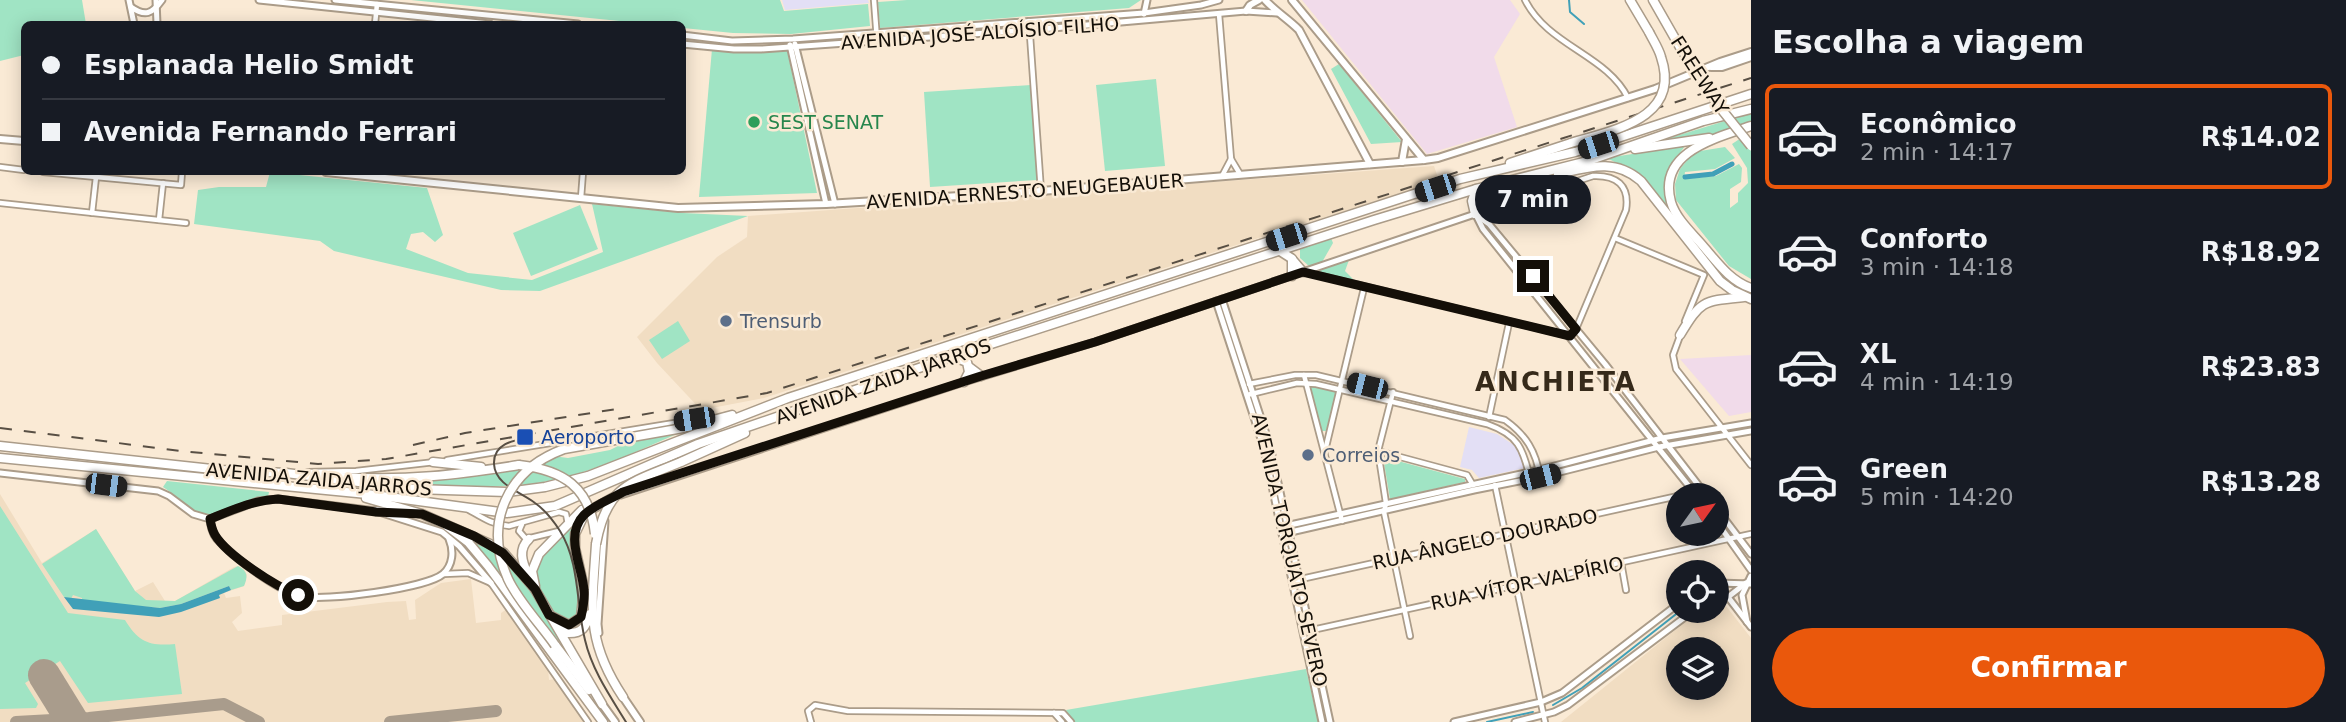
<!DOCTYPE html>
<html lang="pt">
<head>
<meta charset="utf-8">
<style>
  body { margin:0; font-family:"DejaVu Sans",sans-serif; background:#242831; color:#f1f3f6; height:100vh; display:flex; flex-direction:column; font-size:26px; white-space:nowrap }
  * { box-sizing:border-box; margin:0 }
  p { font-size:23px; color:#9ea1a6 }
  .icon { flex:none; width:38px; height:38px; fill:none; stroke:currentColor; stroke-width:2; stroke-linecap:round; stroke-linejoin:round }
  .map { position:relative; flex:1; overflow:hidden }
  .panel { display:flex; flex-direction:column; background:#171b24; width:595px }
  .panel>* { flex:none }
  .guide { position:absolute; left:21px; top:21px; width:665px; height:154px; border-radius:10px; box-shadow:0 4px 18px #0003; display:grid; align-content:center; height:154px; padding:0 21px; background:#171b24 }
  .needle { width:46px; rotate:57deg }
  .tools { position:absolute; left:1666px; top:483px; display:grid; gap:14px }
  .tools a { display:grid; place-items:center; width:63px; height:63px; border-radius:50%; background:#171b24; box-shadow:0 4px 18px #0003; font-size:35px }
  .end { position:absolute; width:32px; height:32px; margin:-16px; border:9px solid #140f08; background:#fff; box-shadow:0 0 0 4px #fff }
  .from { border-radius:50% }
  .bubble { position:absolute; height:49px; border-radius:24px; background:#171b24; box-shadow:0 4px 18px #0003; font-size:23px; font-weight:600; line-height:49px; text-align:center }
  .car { position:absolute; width:21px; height:42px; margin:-21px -10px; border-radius:9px; box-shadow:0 0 5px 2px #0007; background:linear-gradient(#222 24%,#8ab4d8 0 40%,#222 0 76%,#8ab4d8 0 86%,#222 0) }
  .guide b { display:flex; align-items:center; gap:24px; height:66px; font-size:26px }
  .guide b+b { border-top:2px solid #363941 }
  .guide i { width:18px; height:18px; background:#f1f3f6 }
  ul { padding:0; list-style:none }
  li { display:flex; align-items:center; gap:21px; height:105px; margin:0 14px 10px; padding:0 7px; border:4px solid transparent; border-radius:10px }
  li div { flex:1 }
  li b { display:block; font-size:26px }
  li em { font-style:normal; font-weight:600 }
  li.on { border-color:#ea580c }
  li>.icon { width:63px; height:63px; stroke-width:1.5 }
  h2 { padding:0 21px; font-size:32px; line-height:84px }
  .primary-button { display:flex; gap:14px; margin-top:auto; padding:14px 21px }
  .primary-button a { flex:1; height:80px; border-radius:42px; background:#ea580c; color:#fff; font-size:28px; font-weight:600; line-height:80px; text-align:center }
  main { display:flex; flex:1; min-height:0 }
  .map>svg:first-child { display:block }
  .built { fill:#f1ddc2; fill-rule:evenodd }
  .industrial { fill:#f1dbea }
  .education { fill:#e3dff5 }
  .green { fill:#a0e4c4 }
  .water { fill:#40a0b8 }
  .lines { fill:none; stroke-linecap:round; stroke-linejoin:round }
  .stream { stroke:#40a0b8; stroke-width:2 }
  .canal { stroke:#40a0b8; stroke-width:5 }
  .taxiway { stroke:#a99c8c; stroke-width:12 }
  .runway { stroke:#a99c8c; stroke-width:32 }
  .minor-casing { stroke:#ab9c89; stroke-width:8 }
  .tertiary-casing { stroke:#ab9c89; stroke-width:9 }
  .secondary-casing { stroke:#ab9c89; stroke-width:10 }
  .motorway-casing { stroke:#ab9c89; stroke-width:11 }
  .minor { stroke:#fff; stroke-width:4.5 }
  .tertiary { stroke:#fff; stroke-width:5 }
  .secondary { stroke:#fff; stroke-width:6 }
  .motorway { stroke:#fff; stroke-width:8 }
  .tram { stroke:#584f44; stroke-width:2 }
  .rail { stroke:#584f44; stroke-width:2; stroke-dasharray:12 12; stroke-linecap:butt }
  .motorway-bridge-casing { stroke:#ab9c89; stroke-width:11; stroke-linecap:butt }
  .motorway-bridge { stroke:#fff; stroke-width:8 }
  .route { stroke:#140f08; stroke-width:9 }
  .leisure-dot { fill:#2e9e5b; stroke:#faead5; stroke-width:2.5 }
  .service-dot { fill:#5c6f8a; stroke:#faead5; stroke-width:2.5 }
  .transit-dot { fill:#1a4fb4; stroke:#faead5; stroke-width:2.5 }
  .labels { text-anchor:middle; stroke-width:5; stroke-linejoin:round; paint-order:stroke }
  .street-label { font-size:19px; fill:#140f08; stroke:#faead5 }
  .leisure-label { font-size:19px; fill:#27864d; stroke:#faead5; text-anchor:start }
  .service-label { font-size:19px; fill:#4e5e75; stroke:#faead5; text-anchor:start }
  .transit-label { font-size:19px; fill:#164399; stroke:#faead5; text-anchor:start }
  .district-label { font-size:26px; font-weight:bold; letter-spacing:2px; fill:#362a1a; stroke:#faead5 }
</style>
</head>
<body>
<main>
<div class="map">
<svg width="1751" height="722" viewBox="0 0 1751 722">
  <rect width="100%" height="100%" fill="#faead5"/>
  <g class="built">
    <path d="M1434,166L1439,181L1205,255L764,398L701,410L657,363L637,337L717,257L747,237L748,216Z"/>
    <path d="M0,494L42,563L96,529L135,591L153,582L165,601H175L234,567L238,566L244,569L247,575L244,586L224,593L226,598L240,596L242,613L232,622L238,631L282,625V615L387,602L406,601L409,620L416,619L415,600L441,583L471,579L476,623L501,620V613L507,609L548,668L549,680L556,679L584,722H0Z"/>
    <path d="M1717,598L1722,601L1751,638V722H1561L1699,611H1717ZM1678,649H1717V688H1678Z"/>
  </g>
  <g class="industrial">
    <path d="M1302,0H1510L1520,14L1494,57L1517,127L1427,154Z"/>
    <path d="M1751,355V412L1729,416L1680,359Z"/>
  </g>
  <g class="education">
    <path d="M782,0H868L869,3L785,10Z"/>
    <path d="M1469,427L1497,434L1517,447L1525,468L1479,478L1472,470L1460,467Z"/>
  </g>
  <g class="green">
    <path d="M0,0H82L86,24H24V55L0,61Z"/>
    <path d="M411,0H780L784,11L868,4L870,26L791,34L733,33L683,28L682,24H649Z"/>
    <path d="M907,0H1141L1129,8L880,28L878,2Z"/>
    <path d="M712,49H787L817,193L699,197Z"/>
    <path d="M1339,64L1402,142L1371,144L1331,69Z"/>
    <path d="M1156,79L1165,166L1105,171L1096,85Z"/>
    <path d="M1031,85L1037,180L930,187L924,92Z"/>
    <path d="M1751,113V123L1710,136L1650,144Z"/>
    <path d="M1741,138L1751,151V279L1729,266L1676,200L1675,184L1680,169L1694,152L1725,147L1735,158L1715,169L1685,172L1684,179L1716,176L1739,164L1742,168L1741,182L1730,189V208L1738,202V193L1748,183L1747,168L1732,144Z"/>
    <path d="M1685,146C1668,169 1660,189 1674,217C1650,188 1641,173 1606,158Z"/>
    <path d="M1592,168L1499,199L1500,203L1486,208L1475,204V199L1480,195Z"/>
    <path d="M270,172L427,188L443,235L435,242L423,232L411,234L406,249L468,273L532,280L603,252L592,204L683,213L748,216L540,291L501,290L334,251L320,241L194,224L198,190L219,187H266Z"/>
    <path d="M580,205L598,249L531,276L513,233Z"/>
    <path d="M1331,238L1333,243L1321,264L1310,267L1300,258V249Z"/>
    <path d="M1349,260L1345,271L1356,282L1316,271Z"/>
    <path d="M678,321L690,341L662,359L649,340Z"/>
    <path d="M1308,384L1337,390L1326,431H1322Z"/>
    <path d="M684,431C651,445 617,461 583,472C520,493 454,487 389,483L456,478L518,468L553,456L568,458L610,450L628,441Z"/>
    <path d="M1383,457L1465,479V482L1390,499Z"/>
    <path d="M167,481L269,492L268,497L255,499L207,517C189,512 179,497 163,487Z"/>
    <path d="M0,506L68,613L125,620C139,643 150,646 175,644L182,694L88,703L60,661L25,683L38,704L36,708L0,709Z"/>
    <path d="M583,512C580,518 575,525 573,531C567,552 602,616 564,622C544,608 529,582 539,557Z"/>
    <path d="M96,529L135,591L146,600L175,601L238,566C248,571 248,577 244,586L231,590L229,586L181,604L160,608L82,601V598L73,595L71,599L64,597L42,564Z"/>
    <path d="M464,536C479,543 496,548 509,560C532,581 545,614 561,640L554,646Z"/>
    <path d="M1306,669L1318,722H1073L1066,710Z"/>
  </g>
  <path class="water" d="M229,586L231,590L219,595L220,598L181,612L159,617L73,609L64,597L160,608L181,604Z"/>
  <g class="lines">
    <g class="stream">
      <path d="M1569,0L1570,12L1584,24"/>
      <path d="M1553,705L1582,688L1680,611"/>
      <path d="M1487,722L1533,712"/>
    </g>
    <path class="canal" d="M1685,177L1713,174L1732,164"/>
    <g class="taxiway">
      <path d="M16,722L89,718L224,704L259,722"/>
      <path d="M390,722L496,711"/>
    </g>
    <path class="runway" d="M44,675L73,722"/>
    <g class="minor-casing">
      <g id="minor">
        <path d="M874,0L877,40"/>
        <path d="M1525,0C1548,46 1607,55 1628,98"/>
        <path d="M1219,14L1231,159L1240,174"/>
        <path d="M1029,21L1041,191"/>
        <path d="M375,24L377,4"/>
        <path d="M0,167L24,170"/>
        <path d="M43,172L181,185L182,172"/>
        <path d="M1222,176L1231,159"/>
        <path d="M581,198L583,172"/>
        <path d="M0,203L186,223"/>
        <path d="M92,213L96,177"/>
        <path d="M159,220L163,183"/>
        <path d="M1615,238L1704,275L1685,321"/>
        <path d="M1305,272L1570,336L1576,329L1626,210C1630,185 1616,175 1593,176L1476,214"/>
        <path d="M1680,336L1673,355L1676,369L1751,465"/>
        <path d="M1304,375L1342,521"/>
        <path d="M1249,384L1295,375H1316L1505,420C1526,435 1536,451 1540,477"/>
        <path d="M1393,392L1378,451L1386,503L1384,512L1410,636"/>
        <path d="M1247,395L1297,383L1316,384L1487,424C1518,435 1523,448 1530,478"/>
        <path d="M1489,417L1509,323"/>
        <path d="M1325,451L1364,288"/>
        <path d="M1378,451L1467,475L1473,485"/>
        <path d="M447,460L711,417"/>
        <path d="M308,472L356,471L435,462"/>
        <path d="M1495,485L1545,722"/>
        <path d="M1683,495L1696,492"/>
        <path d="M469,510C483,518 493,525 509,526L559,512L566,514L568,524"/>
        <path d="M522,524L519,531L526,539L559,531"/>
        <path d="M1621,562L1626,590"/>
        <path d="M444,574L468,573L491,583L588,722"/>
        <path d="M1292,581L1678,496"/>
        <path d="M1303,632L1751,534"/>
        <path d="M1054,713L1062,722"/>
        <path d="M811,722L808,711L815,705L848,711L1063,713L1071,722"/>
      </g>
    </g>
    <g class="tertiary-casing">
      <g id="tertiary">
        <path d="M129,0L134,24"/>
        <path d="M156,0L157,24"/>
        <path d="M259,0L490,24"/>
        <path d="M335,0L578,24"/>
        <path d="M131,7C145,17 152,14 162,0"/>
        <path d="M1144,14L1147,0"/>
        <path d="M682,35L732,41L793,39L1144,13L1201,5L1219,0"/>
        <path d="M682,44L734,49H761L1030,30L1246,11L1277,13"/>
        <path d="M795,44L835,204"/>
        <path d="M790,45L826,204"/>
        <path d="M1475,214L1489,224L1605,364L1706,495"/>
        <path d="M1477,217L1483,229L1696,495"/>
        <path d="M1222,299L1270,446L1330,722"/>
        <path d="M1216,301L1264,448L1322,722"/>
        <path d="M0,473L158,491L169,496L193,514L210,519L258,501L278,499L376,511L442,532L459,546L491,583"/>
        <path d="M621,495L964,382L1095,342L1475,214"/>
        <path d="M1717,509L1751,554"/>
        <path d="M210,519C211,526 212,533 217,539C233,557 278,591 301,596C323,602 427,588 443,574C453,565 454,551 449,539"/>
        <path d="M1717,522L1751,570"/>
        <path d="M1281,527L1539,470L1662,438L1751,423"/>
        <path d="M1282,534L1474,490L1540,477L1659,447L1751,431"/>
        <path d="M1717,583L1751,584"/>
        <path d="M1717,595L1728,597L1746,583"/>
        <path d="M1728,597L1751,627"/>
        <path d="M1747,622L1742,595L1751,576"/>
        <path d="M599,633L598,624L605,521"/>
        <path d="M1454,722L1541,702L1562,693L1678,604"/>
        <path d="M1515,722L1554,712L1568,705L1693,611"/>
      </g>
    </g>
    <g class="secondary-casing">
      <g id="secondary">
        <path d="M1265,0C1276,12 1288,19 1299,30L1370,164"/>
        <path d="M1292,0L1424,160"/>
        <path d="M1246,11L1250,5L1259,0"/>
        <path d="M1711,67H1722L1751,57"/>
        <path d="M0,139L24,141"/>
        <path d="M1402,162L1406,139"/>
        <path d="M326,172L678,208L826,204L1041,191L1424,160L1438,158L1655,89L1720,62L1751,52"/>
        <path d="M623,697L640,722"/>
        <path d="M602,704L615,722"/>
      </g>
    </g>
    <g class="motorway-casing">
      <g id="motorway">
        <path d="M1630,0L1649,32"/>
        <path d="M1653,0L1681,49"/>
        <path d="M1751,126C1716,138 1657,152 1671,202C1676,219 1692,233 1703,246C1717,262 1730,281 1751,288"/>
        <path d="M1635,149L1709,138"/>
        <path d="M1510,163L1571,143"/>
        <path d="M1558,174C1589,167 1615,158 1641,181L1720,281L1732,290L1751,299"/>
        <path d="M1475,214L1472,201L1476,189"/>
        <path d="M1280,251L1291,258L1303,272"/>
        <path d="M1292,276V259"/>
        <path d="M1680,335C1701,300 1703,301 1744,297"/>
        <path d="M954,357L967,362L969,372L964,382"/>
        <path d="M969,367L981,376"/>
        <path d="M683,428L732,415"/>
        <path d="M0,446L221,470L286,473L415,489L507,492L545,487L588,476L788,398L1460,179L1575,152L1751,94"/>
        <path d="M0,458L367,494L507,513L555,506L698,444L951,357L1374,220L1476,189L1588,161L1703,121L1751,109"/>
        <path d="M433,462L481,467"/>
        <path d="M681,462L745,433"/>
        <path d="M341,477C405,481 457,475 519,465"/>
        <path d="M366,498L422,514L490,544L504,553L535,589"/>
        <path d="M376,511L405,513"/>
        <path d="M447,526L468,542L488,566L603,722"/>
        <path d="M596,544C592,608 585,640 623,697"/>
        <path d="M528,574C522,562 518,549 529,539"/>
        <path d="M533,586L602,704"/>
        <path d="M535,586L532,571L539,554L582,510"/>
        <path d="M551,616L569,625L581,617L584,588L575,548V534L585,513L614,497"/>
        <path d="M560,628L567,633C582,634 586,627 590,614"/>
        <path d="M555,645L589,690"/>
      </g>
    </g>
    <use href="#minor" class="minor"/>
    <use href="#tertiary" class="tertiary"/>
    <use href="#secondary" class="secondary"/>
    <use href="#motorway" class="motorway"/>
    <path class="tram" d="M534,437C518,440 493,441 494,464C495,485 521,492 535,503C545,510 553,520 560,531C580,563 576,604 585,640C592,670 610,696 626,722"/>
    <g class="rail">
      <path d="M0,428L181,451L318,464L386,459L767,393L1751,78"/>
      <path d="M413,445L465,433L623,408"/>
    </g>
    <g class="motorway-bridge-casing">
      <g id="motorway-bridge">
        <path d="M1681,49L1722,110L1751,146"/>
        <path d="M1571,143C1613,130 1682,119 1661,57C1659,49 1653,40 1649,32"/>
        <path d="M519,465C563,470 590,487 595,534"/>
        <path d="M596,544C607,484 631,483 681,462"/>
        <path d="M555,645C541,625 518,601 508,579C483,523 507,470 564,449L683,428"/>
      </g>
    </g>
    <use href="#motorway-bridge" class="motorway-bridge"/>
  </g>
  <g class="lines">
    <path class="route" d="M298,595C275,586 227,555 215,535C212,530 211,525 210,519C232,510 254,500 278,499L376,512L422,514L474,536L503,553L535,589L549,615L569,625L581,617C583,608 585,599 584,590C582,566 564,535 584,515C594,505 611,499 623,492L981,376L1095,342L1303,272L1570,336L1576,329L1533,276"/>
  </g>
  <circle class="leisure-dot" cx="754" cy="122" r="7"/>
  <g class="service-dot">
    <circle cx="726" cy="321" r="7"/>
    <circle cx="1308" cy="455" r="7"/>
  </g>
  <rect class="transit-dot" x="516" y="428" width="18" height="18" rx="3.5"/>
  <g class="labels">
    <g class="street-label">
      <text transform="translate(980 33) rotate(-4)" y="7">AVENIDA JOSÉ ALOÍSIO FILHO</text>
      <text transform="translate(1700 75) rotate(57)" y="7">FREEWAY</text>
      <text transform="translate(1025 191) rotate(-4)" y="7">AVENIDA ERNESTO NEUGEBAUER</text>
      <text transform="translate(883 381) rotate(-19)" y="7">AVENIDA ZAIDA JARROS</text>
      <text transform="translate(319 479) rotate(5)" y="7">AVENIDA ZAIDA JARROS</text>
      <text transform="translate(1485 539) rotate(-12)" y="7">RUA ÂNGELO DOURADO</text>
      <text transform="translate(1290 550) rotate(77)" y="7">AVENIDA TORQUATO SEVERO</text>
      <text transform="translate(1527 583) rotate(-12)" y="7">RUA VÍTOR VALPÍRIO</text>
    </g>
    <g class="leisure-label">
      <text x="768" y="129">SEST SENAT</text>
    </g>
    <g class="service-label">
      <text x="740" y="328">Trensurb</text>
      <text x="1322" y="462">Correios</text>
    </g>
    <g class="transit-label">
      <text x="541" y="444">Aeroporto</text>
    </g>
    <g class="district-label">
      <text x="1556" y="391">ANCHIETA</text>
    </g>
  </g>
</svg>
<div class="tools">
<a><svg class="needle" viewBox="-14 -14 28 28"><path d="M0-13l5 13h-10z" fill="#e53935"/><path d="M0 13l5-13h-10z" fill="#9ea1a6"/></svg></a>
<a><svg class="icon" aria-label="locate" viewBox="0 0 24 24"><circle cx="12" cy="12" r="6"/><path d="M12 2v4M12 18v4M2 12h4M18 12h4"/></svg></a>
<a><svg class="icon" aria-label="layers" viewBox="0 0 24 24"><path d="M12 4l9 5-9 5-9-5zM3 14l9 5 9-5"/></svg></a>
</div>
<i class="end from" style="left:298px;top:595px"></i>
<i class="end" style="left:1533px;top:276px"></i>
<div class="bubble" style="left:1475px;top:175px;width:116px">7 min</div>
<i class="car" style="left:1598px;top:145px;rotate:252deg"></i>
<i class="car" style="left:1435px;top:188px;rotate:252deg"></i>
<i class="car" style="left:1286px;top:237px;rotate:252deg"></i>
<i class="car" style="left:1367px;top:386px;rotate:284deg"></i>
<i class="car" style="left:694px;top:419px;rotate:261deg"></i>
<i class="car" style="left:1540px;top:477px;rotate:76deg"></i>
<i class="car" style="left:106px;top:485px;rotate:97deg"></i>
<div class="guide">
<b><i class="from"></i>Esplanada Helio Smidt</b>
<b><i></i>Avenida Fernando Ferrari</b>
</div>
</div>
<section class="panel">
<h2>Escolha a viagem</h2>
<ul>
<li class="on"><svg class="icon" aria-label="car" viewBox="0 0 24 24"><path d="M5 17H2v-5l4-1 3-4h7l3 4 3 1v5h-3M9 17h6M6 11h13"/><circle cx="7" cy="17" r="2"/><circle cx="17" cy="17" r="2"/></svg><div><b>Econômico</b><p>2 min · 14:17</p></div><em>R$14.02</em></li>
<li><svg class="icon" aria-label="car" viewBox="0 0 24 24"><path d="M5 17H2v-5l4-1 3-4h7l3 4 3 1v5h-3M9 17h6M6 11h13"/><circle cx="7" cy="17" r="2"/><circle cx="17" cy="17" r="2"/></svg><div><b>Conforto</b><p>3 min · 14:18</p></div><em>R$18.92</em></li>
<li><svg class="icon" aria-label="car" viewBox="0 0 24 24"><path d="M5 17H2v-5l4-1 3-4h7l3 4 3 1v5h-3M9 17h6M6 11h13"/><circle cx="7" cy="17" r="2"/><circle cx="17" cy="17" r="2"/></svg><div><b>XL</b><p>4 min · 14:19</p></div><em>R$23.83</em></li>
<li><svg class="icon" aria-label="car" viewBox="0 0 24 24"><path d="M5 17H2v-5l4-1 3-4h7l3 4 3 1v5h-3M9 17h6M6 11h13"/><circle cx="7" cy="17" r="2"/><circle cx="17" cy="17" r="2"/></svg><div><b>Green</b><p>5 min · 14:20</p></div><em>R$13.28</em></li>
</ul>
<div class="primary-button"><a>Confirmar</a></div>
</section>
</main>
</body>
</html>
